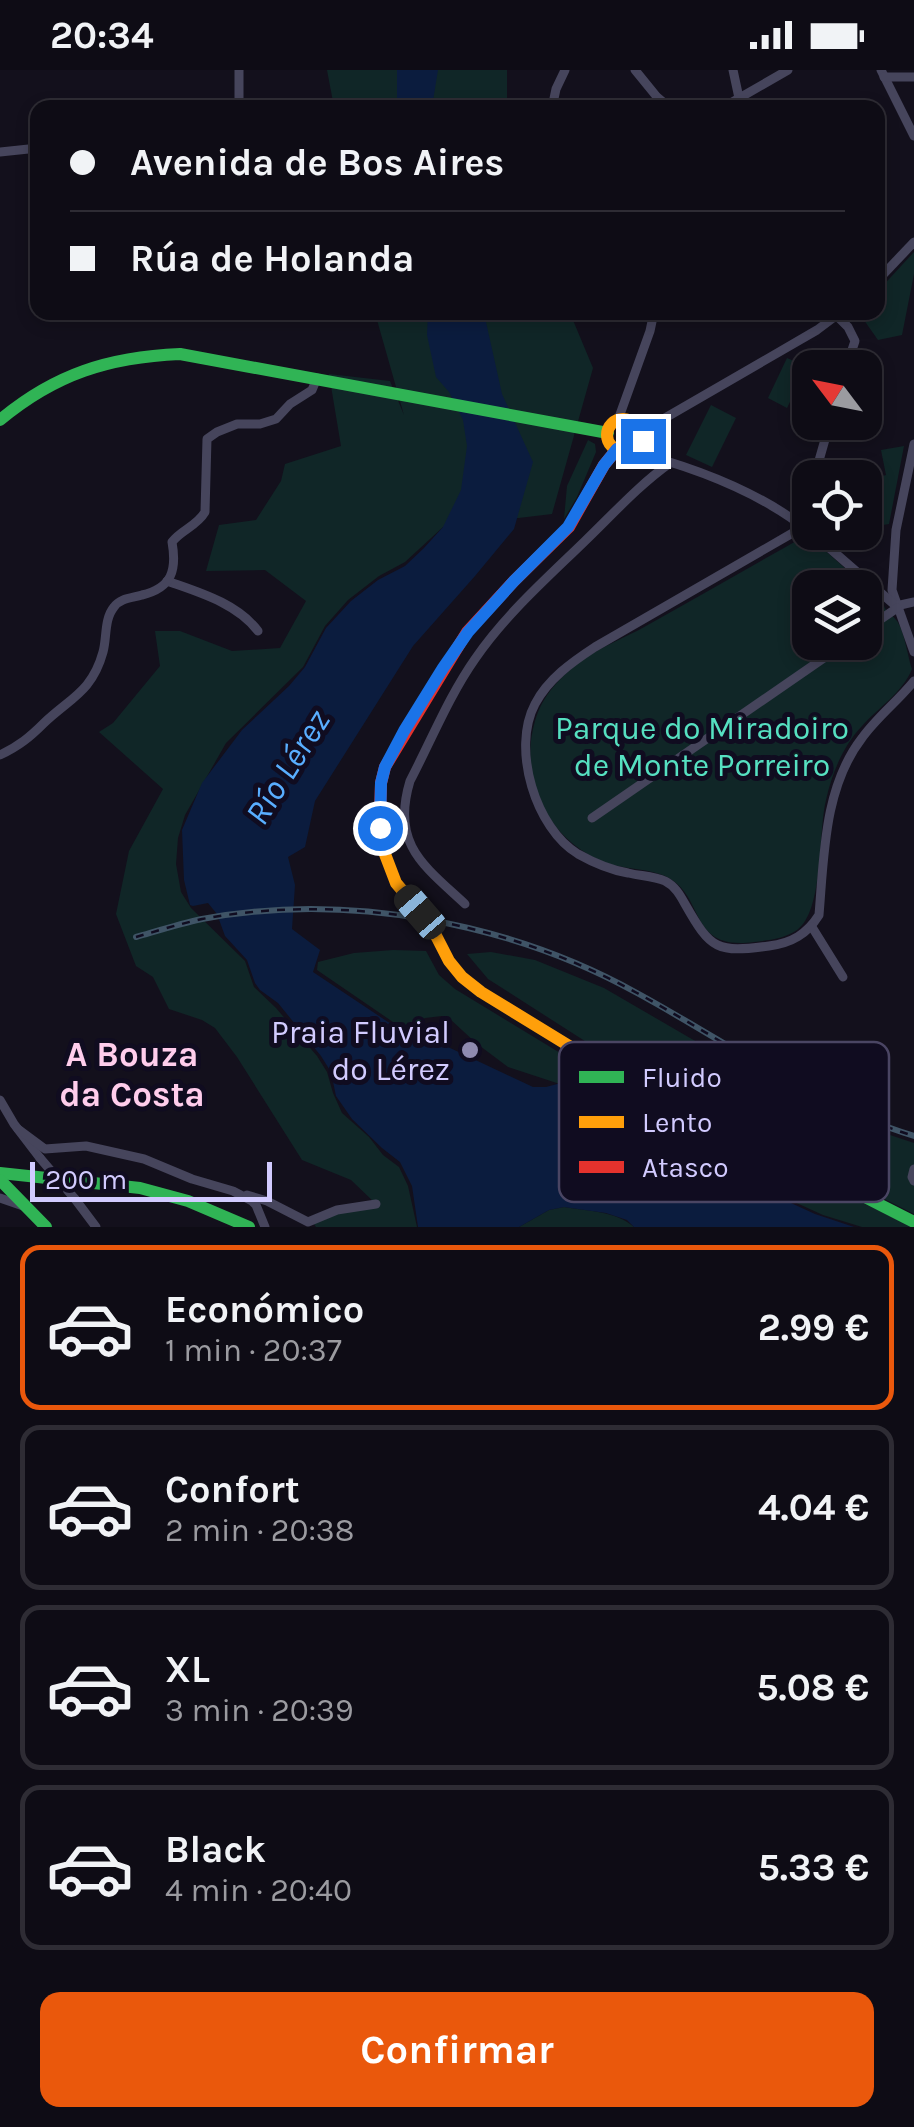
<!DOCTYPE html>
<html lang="es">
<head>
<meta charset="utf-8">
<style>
  body { margin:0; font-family:Karla,sans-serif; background:#17151e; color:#f1f3f6; height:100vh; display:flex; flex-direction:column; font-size:38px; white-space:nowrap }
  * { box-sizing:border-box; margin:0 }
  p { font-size:32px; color:#9b9ba0 }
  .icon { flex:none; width:55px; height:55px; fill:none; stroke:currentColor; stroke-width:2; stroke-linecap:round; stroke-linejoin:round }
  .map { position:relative; height:1157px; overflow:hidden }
  .panel { display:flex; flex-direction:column; background:#0e0c15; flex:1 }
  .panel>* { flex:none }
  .banner { position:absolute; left:30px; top:30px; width:855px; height:220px; border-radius:20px; box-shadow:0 5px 15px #0003,0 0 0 2px #2e2c34; display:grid; align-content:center; height:220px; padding:0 40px; background:#0e0c15 }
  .needle { width:65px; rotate:302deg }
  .buttons { position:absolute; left:792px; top:280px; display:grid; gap:20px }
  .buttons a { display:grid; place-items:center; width:90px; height:90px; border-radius:20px; background:#0e0c15; box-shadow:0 5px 15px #0003,0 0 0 2px #2e2c34; font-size:50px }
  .scale { position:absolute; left:30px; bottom:25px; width:242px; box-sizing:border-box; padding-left:10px; border:5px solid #d2cbff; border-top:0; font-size:28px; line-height:35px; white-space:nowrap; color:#d2cbff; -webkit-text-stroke:8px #100c20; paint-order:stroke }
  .end { position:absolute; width:45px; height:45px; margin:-22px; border:12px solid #1a73e8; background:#fff; box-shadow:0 0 0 5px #fff }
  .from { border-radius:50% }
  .car { position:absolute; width:30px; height:60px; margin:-30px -15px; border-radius:12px; box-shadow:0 0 8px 2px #0007; background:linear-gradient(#222 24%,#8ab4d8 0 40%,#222 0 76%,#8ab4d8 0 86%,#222 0) }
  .banner b { display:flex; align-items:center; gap:35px; height:95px; font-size:38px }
  .banner b+b { border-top:2px solid #2e2c34 }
  .banner i { width:25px; height:25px; background:#f1f3f6 }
  ul { padding:18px 0 0; list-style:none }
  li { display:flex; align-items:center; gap:30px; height:165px; margin:0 20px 15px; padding:0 20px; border:5px solid #2e2c34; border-radius:20px }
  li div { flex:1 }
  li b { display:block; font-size:38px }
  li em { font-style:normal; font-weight:700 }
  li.on { border-color:#ea580c }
  li>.icon { width:90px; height:90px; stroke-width:1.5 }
  .button { display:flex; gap:20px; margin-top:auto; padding:20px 40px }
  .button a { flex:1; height:115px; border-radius:20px; background:#ea580c; color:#fff; font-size:40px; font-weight:700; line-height:115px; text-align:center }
  .status { display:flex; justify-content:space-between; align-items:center; height:70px; padding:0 50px; background:#0e0c15; direction:ltr }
  .status svg { height:28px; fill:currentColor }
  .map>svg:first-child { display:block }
  .green { fill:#102627; fill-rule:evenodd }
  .water { fill:#0b1c3e }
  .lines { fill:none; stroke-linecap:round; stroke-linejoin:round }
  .street { stroke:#46455c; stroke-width:9 }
  .fast { stroke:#30b455; stroke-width:12 }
  .slow { stroke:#ff9f0a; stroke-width:12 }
  .jam { stroke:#e5322d; stroke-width:12 }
  .rail-casing { stroke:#3f5466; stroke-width:6 }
  .rail { stroke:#100c20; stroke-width:2.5; stroke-dasharray:8; stroke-linecap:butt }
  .street-bridge { stroke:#46455c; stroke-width:9 }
  .route { stroke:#1a73e8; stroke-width:12 }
  .poi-dot { fill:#8f8ab0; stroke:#100c20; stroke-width:4 }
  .labels { text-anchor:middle; stroke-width:10; stroke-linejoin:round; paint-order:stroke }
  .park-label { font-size:32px; fill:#56e0c1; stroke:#100c20 }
  .poi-label { font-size:32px; fill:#d2cbff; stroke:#100c20; text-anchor:end }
  .water-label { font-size:35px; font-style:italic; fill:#59aeff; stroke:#100c20 }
  .neighbourhood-label { font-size:35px; font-weight:bold; fill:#ffcdec; stroke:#100c20 }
  .key { fill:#100c20; stroke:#4a4563; stroke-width:2.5 }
  .key-label { font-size:28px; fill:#d2cbff }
</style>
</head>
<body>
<div class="status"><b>20:34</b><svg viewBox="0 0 49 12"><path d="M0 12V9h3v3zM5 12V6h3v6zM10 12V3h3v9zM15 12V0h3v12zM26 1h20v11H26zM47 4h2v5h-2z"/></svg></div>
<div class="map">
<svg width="914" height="1157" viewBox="0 0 914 1157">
  <rect width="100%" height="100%" fill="#13101c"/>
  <g class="green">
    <path d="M327,0H507V37H334Z"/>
    <path d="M914,182V204L902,265L878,270L859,243L878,242V221Z"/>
    <path d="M375,243H570L593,298L552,444L443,457L405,492L379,506L348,530L325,556L303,597L226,673L185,745L178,768L176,794L181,822L191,838L245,891L254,917L276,938L317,986L327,1002L333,1023L342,1043L369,1067L383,1085L399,1097L408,1116L417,1157H316L312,1151L375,1133L351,1110L302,1090L237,987L215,958L202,950L169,939L153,907L136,896L116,844L129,781L163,719L99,662L113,653L160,596L155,561H180L232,581L280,578L306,531L265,500L206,501L219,455L256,450L281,411L285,394L341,376L329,304L390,311L404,345Z"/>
    <path d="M787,288L807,297L787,338L768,328Z"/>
    <path d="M711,335L736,348L712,397L686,385Z"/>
    <path d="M588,370L595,374L596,382L577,427L564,449L567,416Z"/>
    <path d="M904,376L889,454L865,458V411L886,405L881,380Z"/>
    <path d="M805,466L811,468L883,532C885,543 890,542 897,551C904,560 908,587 912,599C903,622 878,638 862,656C843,676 832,703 826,730C818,762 824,841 797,860C784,869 769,870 754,872C686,881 707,825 665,806C649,799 629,799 613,795C552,777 517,712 535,651C542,626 560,607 580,592C599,577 625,568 646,556C699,526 752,496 805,466ZM810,518H865V572H810Z"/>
    <path d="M393,880L426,881L439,905L455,919L754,1101C785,1117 812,1118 845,1127C868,1133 890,1146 911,1157H862L823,1145L759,1116L717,1085L636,1039L508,997L476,973L450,949L442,946L425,948L409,959L393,952L317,900L318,892L354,883Z"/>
    <path d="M491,882L535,890L604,918L795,1029L863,1056L914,1073V1144L847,1110L780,1096L488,909L467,884Z"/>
    <path d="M564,1137C587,1141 616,1141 634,1157H519L549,1140Z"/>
  </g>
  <g class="water">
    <path d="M397,0H438L432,37H397Z"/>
    <path d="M428,243H484L502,324L533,392L514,459L475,506L413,576L315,731L305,777L288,787L295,815L292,859L320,880L313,902L388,952L431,969L533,1017H546L561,1013L638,1041L707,1080L756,1117L815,1144L854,1157H634L627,1150L606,1143L564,1137L549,1140L519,1157H418L412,1116L400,1092L382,1078L352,1049L336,1026L331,1002L321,986L278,933L260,920L255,913L247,890L225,866L217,844L208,833L193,836L190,835L184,810L182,760L202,713L242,660L289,616L305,597L326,558L351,531L378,510L405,496L424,478L443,457L461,420L467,376L463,350L449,322L436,307L427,265Z"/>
  </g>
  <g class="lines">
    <g class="street">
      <path d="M239,0V38"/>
      <path d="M635,0L657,27L670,38"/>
      <path d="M733,0L739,28"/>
      <path d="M881,0L914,66"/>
      <path d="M884,7H914"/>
      <path d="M552,38L556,19L565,0"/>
      <path d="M722,38L788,0"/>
      <path d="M0,82L38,78"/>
      <path d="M878,210L914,172"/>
      <path d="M837,246L848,257L855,271L846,298"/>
      <path d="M618,350L650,261L654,242"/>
      <path d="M632,351L652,352L662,349"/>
      <path d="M914,374L896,460L892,520L914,582"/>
      <path d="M627,380C691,396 758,420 810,462"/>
      <path d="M655,387L639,369L665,348L817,260L841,242"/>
      <path d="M814,408L830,352"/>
      <path d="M803,457L595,577C572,592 548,609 535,634C511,679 536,759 578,784C594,793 611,800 628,803C640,806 654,806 665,811C675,816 680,825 685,834C711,880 717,883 769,876C792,873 807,864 819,845C824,786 824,717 862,668C877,647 898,631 914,611"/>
      <path d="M803,457L802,447L810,420"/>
      <path d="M811,462L896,536L914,532"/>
      <path d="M167,511C198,522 237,533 258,561"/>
      <path d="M865,560L897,538"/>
      <path d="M0,685C19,676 30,667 44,653C70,628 92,622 103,582C107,568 104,549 114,537C120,528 132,528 142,525C172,518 177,500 172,472C181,460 197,456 205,442L207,369L217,362L237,354H260L276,349L290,334L312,320L317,308"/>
      <path d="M592,748L847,572"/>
      <path d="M465,834C423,795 391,774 410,711C431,671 449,626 475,589C505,545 547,508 585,471C613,444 639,415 670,393"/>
      <path d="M812,857L843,907"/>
      <path d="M0,1030L14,1054L40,1088"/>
      <path d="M18,1059L45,1079L86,1076L144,1089L192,1109L233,1121L252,1131L256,1135L265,1157"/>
      <path d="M914,1099L912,1107L914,1111"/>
      <path d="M247,1125L267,1131L308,1152L337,1140L376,1134"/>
      <path d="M0,1128L26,1137"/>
      <path d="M75,1129L96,1157"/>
    </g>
    <g class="fast">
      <path d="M0,350C55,304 109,287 180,284L608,363"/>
      <path d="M721,1069L774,1100L851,1120L914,1152"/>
      <path d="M0,1103L140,1118L188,1131L249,1157"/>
      <path d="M0,1110L46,1157"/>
    </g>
    <g class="slow">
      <circle cx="623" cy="365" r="16"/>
      <path d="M380,744L383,779L396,813L429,852L449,891L462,907L481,922L721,1069"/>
    </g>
    <path class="jam" d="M380,744L381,713L385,697L467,562L514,511L569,457L604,395L617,379"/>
    <g class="rail-casing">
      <path id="rail" d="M136,867C157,861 179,854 202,849C347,822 509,852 637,923C729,973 813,1035 914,1066"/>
    </g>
    <use href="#rail" class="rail"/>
    <path class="street-bridge" d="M40,1088L75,1129"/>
  </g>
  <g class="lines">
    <path class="route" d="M380,758L381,713L385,697L404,661L443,598L468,562L514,511L568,457L604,395L617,379L655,387L643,371"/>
  </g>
  <circle class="poi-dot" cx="470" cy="980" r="10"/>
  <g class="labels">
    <g class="park-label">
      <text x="702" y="669">Parque do Miradoiro<tspan x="702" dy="37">de Monte Porreiro</tspan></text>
    </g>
    <g class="poi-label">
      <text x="450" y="973">Praia Fluvial<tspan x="450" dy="37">do Lérez</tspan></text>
    </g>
    <g class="water-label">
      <text transform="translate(287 697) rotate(-58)" y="12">Río Lérez</text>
    </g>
    <g class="neighbourhood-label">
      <text x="132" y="996">A Bouza<tspan x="132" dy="40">da Costa</tspan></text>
    </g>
  </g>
  <rect x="559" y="972" width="330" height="160" rx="15" class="key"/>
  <rect x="579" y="1001" width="45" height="12" fill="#30b455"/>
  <rect x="579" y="1046" width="45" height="12" fill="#ff9f0a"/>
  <rect x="579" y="1091" width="45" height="12" fill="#e5322d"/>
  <g class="key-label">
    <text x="642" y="1017">Fluido</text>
    <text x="642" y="1062">Lento</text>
    <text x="642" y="1107">Atasco</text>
  </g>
</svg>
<div class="buttons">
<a><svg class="needle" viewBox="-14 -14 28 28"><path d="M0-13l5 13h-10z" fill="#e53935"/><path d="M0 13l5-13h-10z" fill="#9b9ba0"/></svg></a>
<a><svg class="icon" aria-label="locate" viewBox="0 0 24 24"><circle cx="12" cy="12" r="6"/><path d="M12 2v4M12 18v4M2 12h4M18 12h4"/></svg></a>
<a><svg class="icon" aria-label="layers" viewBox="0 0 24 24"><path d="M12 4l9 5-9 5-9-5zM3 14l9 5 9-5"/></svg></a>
</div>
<div class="scale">200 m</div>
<i class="end from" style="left:380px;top:758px"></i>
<i class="end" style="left:643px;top:371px"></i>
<i class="car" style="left:420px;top:842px;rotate:319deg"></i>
<div class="banner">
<b><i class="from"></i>Avenida de Bos Aires</b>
<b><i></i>Rúa de Holanda</b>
</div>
</div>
<section class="panel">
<ul>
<li class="on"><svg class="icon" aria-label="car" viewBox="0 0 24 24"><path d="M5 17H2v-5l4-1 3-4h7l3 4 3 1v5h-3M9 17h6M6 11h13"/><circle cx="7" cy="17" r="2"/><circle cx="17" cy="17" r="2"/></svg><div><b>Económico</b><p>1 min · 20:37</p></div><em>2.99 €</em></li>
<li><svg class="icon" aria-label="car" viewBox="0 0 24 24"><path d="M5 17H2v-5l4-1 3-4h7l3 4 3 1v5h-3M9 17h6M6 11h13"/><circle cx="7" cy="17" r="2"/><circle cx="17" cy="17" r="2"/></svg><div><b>Confort</b><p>2 min · 20:38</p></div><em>4.04 €</em></li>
<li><svg class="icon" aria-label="car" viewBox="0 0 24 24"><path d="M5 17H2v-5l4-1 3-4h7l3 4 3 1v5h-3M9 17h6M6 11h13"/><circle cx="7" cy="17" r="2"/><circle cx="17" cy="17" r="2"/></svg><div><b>XL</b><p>3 min · 20:39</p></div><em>5.08 €</em></li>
<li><svg class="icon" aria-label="car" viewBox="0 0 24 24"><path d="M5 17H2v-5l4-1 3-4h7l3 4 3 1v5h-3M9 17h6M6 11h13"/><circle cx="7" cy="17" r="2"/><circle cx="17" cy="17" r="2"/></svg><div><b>Black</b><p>4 min · 20:40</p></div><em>5.33 €</em></li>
</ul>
<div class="button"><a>Confirmar</a></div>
</section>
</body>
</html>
